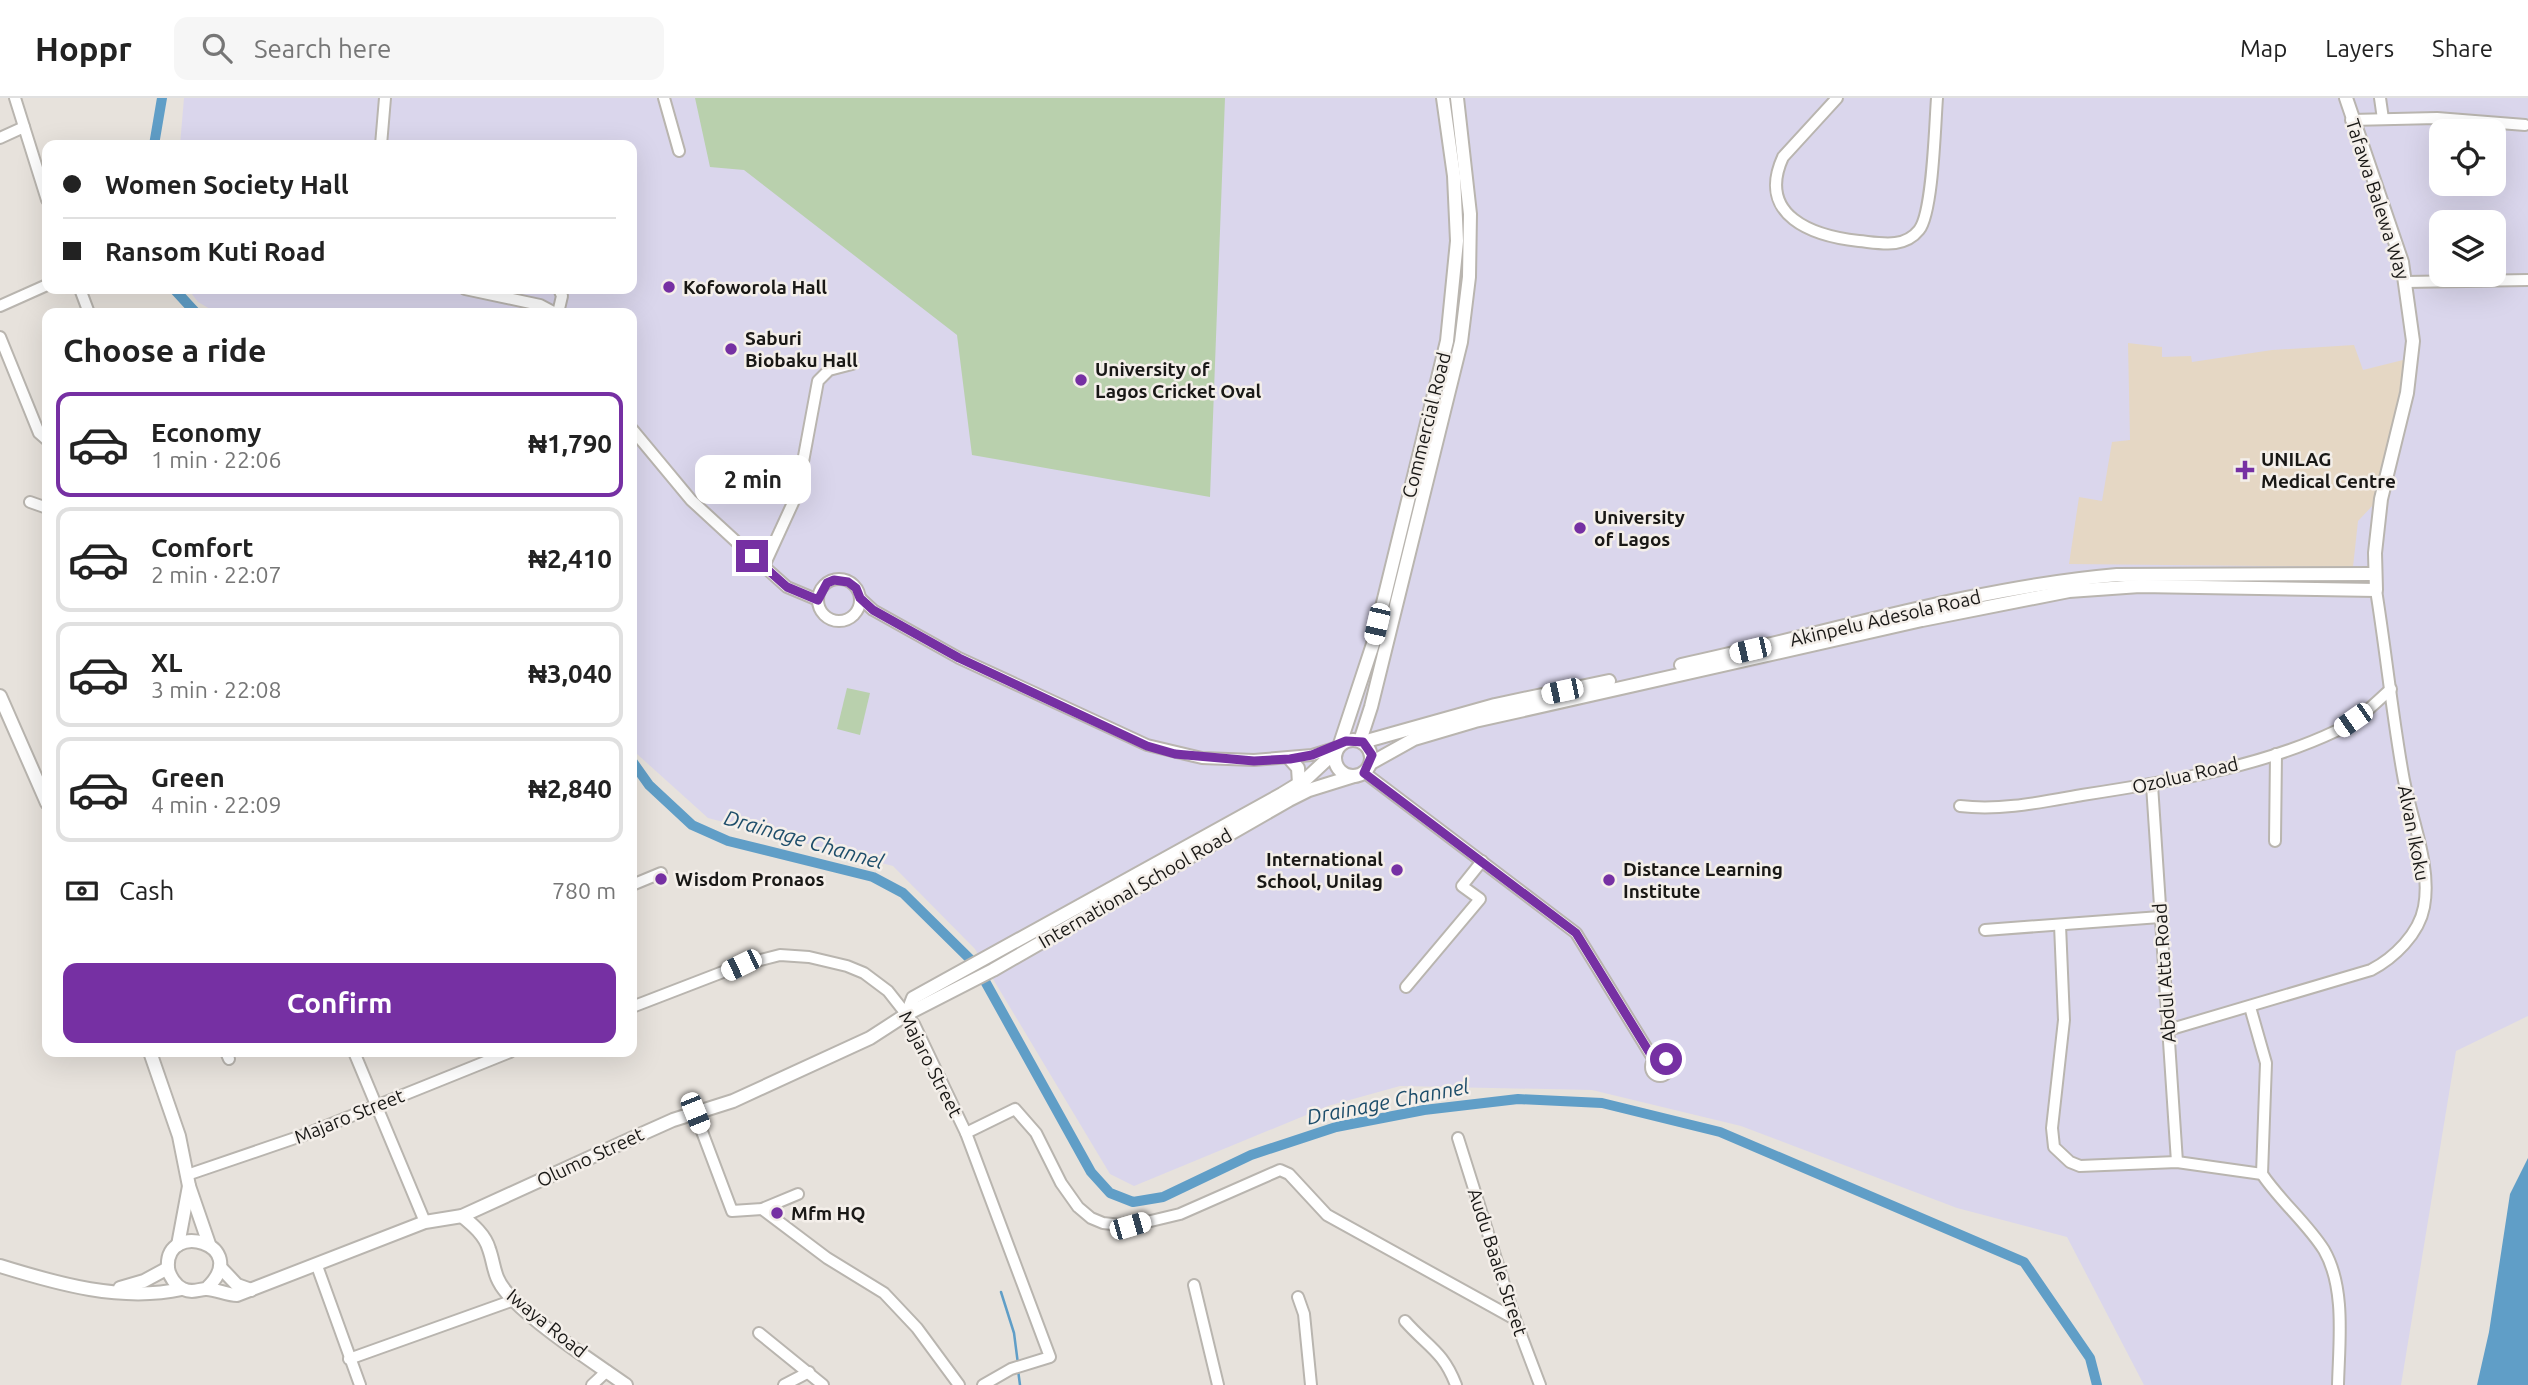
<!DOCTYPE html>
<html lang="en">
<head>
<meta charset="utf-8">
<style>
  body { margin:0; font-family:Ubuntu,sans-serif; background:#f6f6f6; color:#222; height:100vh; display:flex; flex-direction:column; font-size:26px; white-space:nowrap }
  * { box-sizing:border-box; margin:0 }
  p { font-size:23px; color:#767676 }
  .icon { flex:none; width:38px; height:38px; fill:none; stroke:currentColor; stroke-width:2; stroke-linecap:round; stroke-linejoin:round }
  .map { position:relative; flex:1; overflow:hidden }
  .side { position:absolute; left:42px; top:210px; width:595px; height:749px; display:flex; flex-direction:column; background:#fff; border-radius:14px; box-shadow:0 7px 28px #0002 }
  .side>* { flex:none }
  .guide { position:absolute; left:42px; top:42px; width:595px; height:154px; border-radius:14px; box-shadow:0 7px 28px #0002; display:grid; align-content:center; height:154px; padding:0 21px; background:#fff }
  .buttons { position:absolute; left:2429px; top:21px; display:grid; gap:14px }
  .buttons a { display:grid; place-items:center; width:77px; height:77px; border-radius:14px; background:#fff; box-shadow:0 7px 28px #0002; font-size:35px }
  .end { position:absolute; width:32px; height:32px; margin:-16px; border:9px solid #7630a3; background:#fff; box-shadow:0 0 0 4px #fff }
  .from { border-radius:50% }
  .bubble { position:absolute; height:49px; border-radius:14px; background:#fff; box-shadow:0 7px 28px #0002; font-size:23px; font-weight:600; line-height:49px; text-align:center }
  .car { position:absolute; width:21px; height:42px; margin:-21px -10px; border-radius:9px; box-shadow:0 0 5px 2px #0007; background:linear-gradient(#fff 24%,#345 0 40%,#fff 0 76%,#345 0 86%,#fff 0) }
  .guide b { display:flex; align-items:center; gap:24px; height:66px; font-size:26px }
  .guide b+b { border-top:2px solid #e0e0e0 }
  .guide i { width:18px; height:18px; background:#222 }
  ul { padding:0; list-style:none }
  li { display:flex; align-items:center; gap:21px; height:105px; margin:0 14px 10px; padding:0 7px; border:4px solid #e0e0e0; border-radius:14px }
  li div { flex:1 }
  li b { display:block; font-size:26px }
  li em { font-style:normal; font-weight:600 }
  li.active { border-color:#7630a3 }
  li>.icon { width:63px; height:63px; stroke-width:1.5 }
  h2 { padding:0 21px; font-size:32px; line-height:84px }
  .pay { display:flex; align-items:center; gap:18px; height:77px; padding:0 21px; font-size:26px }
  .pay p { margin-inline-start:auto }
  .action { display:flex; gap:14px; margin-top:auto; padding:14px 21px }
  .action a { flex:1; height:80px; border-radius:14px; background:#7630a3; color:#fff; font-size:28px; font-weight:600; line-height:80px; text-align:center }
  header { display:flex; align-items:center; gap:42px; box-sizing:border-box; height:98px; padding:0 35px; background:#fff; border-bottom:2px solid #e0e0e0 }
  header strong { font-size:33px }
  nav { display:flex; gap:38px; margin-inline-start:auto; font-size:24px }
  .search { width:490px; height:63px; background:#f6f6f6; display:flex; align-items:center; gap:18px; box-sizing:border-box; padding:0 24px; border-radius:14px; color:#767676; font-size:26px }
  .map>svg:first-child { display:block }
  .education { fill:#dad6ec; fill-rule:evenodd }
  .medical { fill:#e5d7c4 }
  .green { fill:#b9d0ad }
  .water { fill:#609ec7 }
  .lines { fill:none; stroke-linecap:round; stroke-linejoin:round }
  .stream { stroke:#609ec7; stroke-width:2.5 }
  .canal { stroke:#609ec7; stroke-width:10 }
  .minor-casing { stroke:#b9b5af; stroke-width:14 }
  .tertiary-casing { stroke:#b9b5af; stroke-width:16 }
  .minor { stroke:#fff; stroke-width:10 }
  .tertiary { stroke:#fff; stroke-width:12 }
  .route { stroke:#7630a3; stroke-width:9 }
  .poi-dot { fill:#7630a3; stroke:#f4efea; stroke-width:2.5 }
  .labels { text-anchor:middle; stroke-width:5; stroke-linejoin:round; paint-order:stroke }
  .street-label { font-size:19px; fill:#191816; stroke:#f4efea }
  .poi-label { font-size:19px; font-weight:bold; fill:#191816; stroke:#f4efea; text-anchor:start }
  .water-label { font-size:21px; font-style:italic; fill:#1d4d6a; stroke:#f4efea }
</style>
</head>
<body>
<header>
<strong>Hoppr</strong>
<div class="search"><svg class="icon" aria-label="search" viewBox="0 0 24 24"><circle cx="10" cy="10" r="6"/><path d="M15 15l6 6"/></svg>Search here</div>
<nav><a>Map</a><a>Layers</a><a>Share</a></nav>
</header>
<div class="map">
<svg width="2528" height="1287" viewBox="0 0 2528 1287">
  <rect width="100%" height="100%" fill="#e7e2dc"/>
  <path class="education" d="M184,0H2528V918L2456,953L2401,1287H2144L2067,1139L1957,1110L1741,1028L1592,992L1400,988L1328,1008L1134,1088L1110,1076L975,851L893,768L708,720L637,656L632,645V215H217L198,204L188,191H632V47H180ZM2441,33H2494V86H2441ZM2441,124H2494V177H2441Z"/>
  <path class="medical" d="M2128,245L2162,249V259L2191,258L2192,264L2272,252L2354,247L2363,272L2407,261L2374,406L2358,423L2353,469L2069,466L2079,399L2102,403L2112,344L2130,342Z"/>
  <g class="green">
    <path d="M695,0H1225L1210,399L972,357L957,237L744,72L710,69Z"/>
    <path d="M847,590L870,595L860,637L837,631Z"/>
  </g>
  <path class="water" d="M2528,1060V1287H2477L2489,1234L2510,1096Z"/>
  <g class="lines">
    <g class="stream">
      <path d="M1001,1194L1014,1235L1018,1266"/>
      <path d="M1018,1272L1020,1287"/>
    </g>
    <g class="canal">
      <path d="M154,47L162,0"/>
      <path d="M174,191L196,215"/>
      <path d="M632,663L649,687L692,727L728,743L873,779L903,795L976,867L1091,1074L1110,1095L1133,1104L1163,1099L1251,1057L1336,1029L1424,1012L1518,1001L1602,1005L1720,1034L2024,1164L2090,1260L2097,1287"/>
    </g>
    <g class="minor-casing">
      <g id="minor">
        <path d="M15,0L47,102"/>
        <path d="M664,0L679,53"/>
        <path d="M1837,0L1783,59C1756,118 1813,138 1859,143C1880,145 1904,151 1919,132C1933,115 1935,25 1937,0"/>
        <path d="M2380,0L2383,21"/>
        <path d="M2351,22L2437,20L2525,27"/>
        <path d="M0,40L24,29"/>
        <path d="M381,47L385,0"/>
        <path d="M2406,184L2528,182"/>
        <path d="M80,191L89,215"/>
        <path d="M465,191L540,207L555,215"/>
        <path d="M0,208L47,187"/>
        <path d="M558,215L562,198L559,191"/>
        <path d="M0,239L39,335L47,342"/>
        <path d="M632,331L691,402L741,448L787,489L818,502"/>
        <path d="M30,404L47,410"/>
        <path d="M764,468L797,396L818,283L829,272L852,266"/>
        <circle cx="839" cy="502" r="21"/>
        <path d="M860,500L873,512L959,560L1147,647L1202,660L1254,662L1312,657L1338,649"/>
        <path d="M1365,675L1576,835L1654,962"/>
        <path d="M2152,687L2177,1064"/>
        <path d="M1960,708C2001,713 2042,704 2082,697C2167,684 2258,670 2336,633C2357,624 2374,606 2391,591"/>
        <path d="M2275,743L2276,656"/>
        <path d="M632,787L661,775"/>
        <path d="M2060,827L2064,922L2052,1030L2054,1049L2070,1064L2080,1068L2177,1064L2262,1076"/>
        <path d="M1985,832L2160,819"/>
        <path d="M1406,889L1480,801L1462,788L1482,763"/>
        <path d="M632,909L741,867L780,857L809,859L847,868L864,875L888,893L914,926L966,1035L1050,1259L1011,1271L983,1287"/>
        <path d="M2250,909L2266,965L2262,1076"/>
        <path d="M2168,932L2371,872C2394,860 2419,836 2424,809C2432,767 2410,718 2403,677C2392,616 2386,554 2376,492"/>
        <path d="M226,954L229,961"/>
        <path d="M354,954L425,1124"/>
        <circle cx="1660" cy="969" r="9"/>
        <path d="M695,1015L732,1113L762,1111L798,1096"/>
        <path d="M966,1035L1015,1011L1036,1035L1061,1085L1078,1109L1091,1120L1103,1125L1130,1128L1180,1116L1280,1072L1289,1076L1327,1117L1515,1221"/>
        <path d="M1458,1040L1515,1221L1540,1287"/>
        <path d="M2262,1076C2280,1103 2307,1125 2324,1152C2346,1190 2339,1245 2338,1287"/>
        <path d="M187,1077L304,1037L510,954"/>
        <path d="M762,1111L827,1160L884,1195L917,1230L959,1287"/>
        <path d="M317,1168L360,1287"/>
        <path d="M1194,1187L1218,1287"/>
        <path d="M1298,1199L1304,1216L1311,1287"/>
        <path d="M1405,1223C1428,1249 1443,1253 1456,1287"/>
        <path d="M759,1235L823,1287"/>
        <path d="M349,1261L514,1202"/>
        <path d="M592,1287L607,1273"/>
        <path d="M784,1287L809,1274"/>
      </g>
    </g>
    <g class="tertiary-casing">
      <g id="tertiary">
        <path d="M1681,567C1826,536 1969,490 2117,477L2375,476"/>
        <path d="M0,598L47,705"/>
        <circle cx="1353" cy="660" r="18"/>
        <path d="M1360,643L1371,609L1461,244L1469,179L1470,116L1457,0"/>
        <path d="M1363,644L1495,607L1609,583"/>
        <path d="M1340,646L1373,546L1447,243L1457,143L1454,78L1443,0"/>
        <path d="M1290,661L1298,670L1299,685"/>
        <path d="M1371,665L1414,641L1475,623L1922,522L2069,493L2140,488L2376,492L2375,455L2381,401L2407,295L2413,243L2402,164L2346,0"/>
        <path d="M907,916L913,900L1282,696L1305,682L1335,654"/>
        <path d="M150,954L179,1038L189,1088L209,1146"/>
        <path d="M462,1118C473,1127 485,1137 489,1151C495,1168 493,1179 507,1195C533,1225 592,1263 626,1287"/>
        <path d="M178,1147L189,1088"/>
        <path d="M0,1168C58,1186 121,1204 182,1191"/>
        <path d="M220,1169L237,1187L251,1192"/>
        <path d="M120,1190L144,1183L168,1170"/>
        <path d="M207,1190C253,1146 164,1121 168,1170C169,1178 176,1188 183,1191C192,1195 197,1192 205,1191C214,1190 226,1197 237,1197L425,1124L462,1118L635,1039L673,1022L733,1003L870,940L907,916L993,872L1289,702L1309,692L1354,678"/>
      </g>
    </g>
    <use href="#minor" class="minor"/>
    <use href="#tertiary" class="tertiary"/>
  </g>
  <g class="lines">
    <path class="route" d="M752,458L787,489L818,502L827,485L834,482L848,484L856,490L860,500L873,512L959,560L1147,648L1175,656L1254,663L1290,661L1312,657L1346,643L1363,644L1372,657L1364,675L1576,835L1654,962L1666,961"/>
  </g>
  <g class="poi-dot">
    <circle cx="669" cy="189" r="7"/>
    <circle cx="731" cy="251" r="7"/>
    <circle cx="1081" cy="282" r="7"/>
    <path d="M2241.5 361.5h7v7h7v7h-7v7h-7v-7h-7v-7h7z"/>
    <circle cx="1580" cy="430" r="7"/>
    <circle cx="1397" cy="772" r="7"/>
    <circle cx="661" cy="781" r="7"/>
    <circle cx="1609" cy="782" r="7"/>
    <circle cx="777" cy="1115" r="7"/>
  </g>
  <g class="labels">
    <g class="street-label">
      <text transform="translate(2378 101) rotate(72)" y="7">Tafawa Balewa Way</text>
      <text transform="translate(1426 327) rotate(-76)" y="7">Commercial Road</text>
      <text transform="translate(1885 520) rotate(-13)" y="7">Akinpelu Adesola Road</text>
      <text transform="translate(2185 677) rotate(-13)" y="7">Ozolua Road</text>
      <text transform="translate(2414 735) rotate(79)" y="7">Alvan Ikoku</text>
      <text transform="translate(1135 790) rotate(-30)" y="7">International School Road</text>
      <text transform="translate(2164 875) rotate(-94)" y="7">Abdul Atta Road</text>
      <text transform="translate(931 966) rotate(63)" y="7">Majaro Street</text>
      <text transform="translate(349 1018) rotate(-22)" y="7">Majaro Street</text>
      <text transform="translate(590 1059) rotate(-25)" y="7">Olumo Street</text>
      <text transform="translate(1498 1164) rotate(72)" y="7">Audu Baale Street</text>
      <text transform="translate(547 1225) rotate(39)" y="7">Iwaya Road</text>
    </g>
    <g class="poi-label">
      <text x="683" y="196">Kofoworola Hall</text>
      <text x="745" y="247">Saburi<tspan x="745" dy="22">Biobaku Hall</tspan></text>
      <text x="1095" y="278">University of<tspan x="1095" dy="22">Lagos Cricket Oval</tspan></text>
      <text x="2261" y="368">UNILAG<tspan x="2261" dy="22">Medical Centre</tspan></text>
      <text x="1594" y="426">University<tspan x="1594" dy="22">of Lagos</tspan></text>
      <text x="1383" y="768" text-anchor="end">International<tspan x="1383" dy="22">School, Unilag</tspan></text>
      <text x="1623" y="778">Distance Learning<tspan x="1623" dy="22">Institute</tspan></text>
      <text x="675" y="788">Wisdom Pronaos</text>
      <text x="791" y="1122">Mfm HQ</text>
    </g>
    <g class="water-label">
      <text transform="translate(804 742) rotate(16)" y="7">Drainage Channel</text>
      <text transform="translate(1388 1004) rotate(-11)" y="7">Drainage Channel</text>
    </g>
  </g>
</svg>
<div class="buttons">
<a><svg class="icon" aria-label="locate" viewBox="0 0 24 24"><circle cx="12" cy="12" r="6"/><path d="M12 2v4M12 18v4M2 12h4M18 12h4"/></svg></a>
<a><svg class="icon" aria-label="layers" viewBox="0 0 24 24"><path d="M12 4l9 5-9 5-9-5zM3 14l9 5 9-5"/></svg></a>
</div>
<i class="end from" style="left:1666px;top:961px"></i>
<i class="end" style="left:752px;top:458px"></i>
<div class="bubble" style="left:695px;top:357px;width:116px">2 min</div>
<i class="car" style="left:1377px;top:526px;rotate:193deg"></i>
<i class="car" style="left:1750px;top:552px;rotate:257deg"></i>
<i class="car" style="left:1562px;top:593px;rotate:258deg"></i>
<i class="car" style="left:2353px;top:622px;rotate:235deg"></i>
<i class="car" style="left:741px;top:867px;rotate:244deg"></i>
<i class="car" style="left:695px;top:1015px;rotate:158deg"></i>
<i class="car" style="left:1130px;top:1128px;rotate:74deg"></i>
<div class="guide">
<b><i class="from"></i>Women Society Hall</b>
<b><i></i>Ransom Kuti Road</b>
</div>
<section class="side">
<h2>Choose a ride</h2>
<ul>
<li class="active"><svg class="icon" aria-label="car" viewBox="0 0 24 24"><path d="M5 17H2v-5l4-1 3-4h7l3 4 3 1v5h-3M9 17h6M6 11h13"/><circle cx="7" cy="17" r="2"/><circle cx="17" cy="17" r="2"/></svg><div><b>Economy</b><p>1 min · 22:06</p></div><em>₦1,790</em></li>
<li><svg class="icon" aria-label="car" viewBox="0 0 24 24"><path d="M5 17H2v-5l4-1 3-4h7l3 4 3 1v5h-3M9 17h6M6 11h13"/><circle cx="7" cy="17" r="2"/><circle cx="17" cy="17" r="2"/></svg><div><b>Comfort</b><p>2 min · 22:07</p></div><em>₦2,410</em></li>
<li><svg class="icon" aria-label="car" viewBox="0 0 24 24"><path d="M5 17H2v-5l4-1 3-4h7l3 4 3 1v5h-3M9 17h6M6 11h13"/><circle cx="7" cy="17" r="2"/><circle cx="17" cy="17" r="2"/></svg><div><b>XL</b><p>3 min · 22:08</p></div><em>₦3,040</em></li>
<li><svg class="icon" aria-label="car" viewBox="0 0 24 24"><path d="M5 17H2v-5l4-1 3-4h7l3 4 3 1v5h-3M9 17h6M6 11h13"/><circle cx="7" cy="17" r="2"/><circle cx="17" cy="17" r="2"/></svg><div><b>Green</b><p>4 min · 22:09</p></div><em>₦2,840</em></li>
</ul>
<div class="pay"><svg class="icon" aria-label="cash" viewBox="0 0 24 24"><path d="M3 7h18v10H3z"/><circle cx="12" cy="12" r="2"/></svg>Cash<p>780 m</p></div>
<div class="action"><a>Confirm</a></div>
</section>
</div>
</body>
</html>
